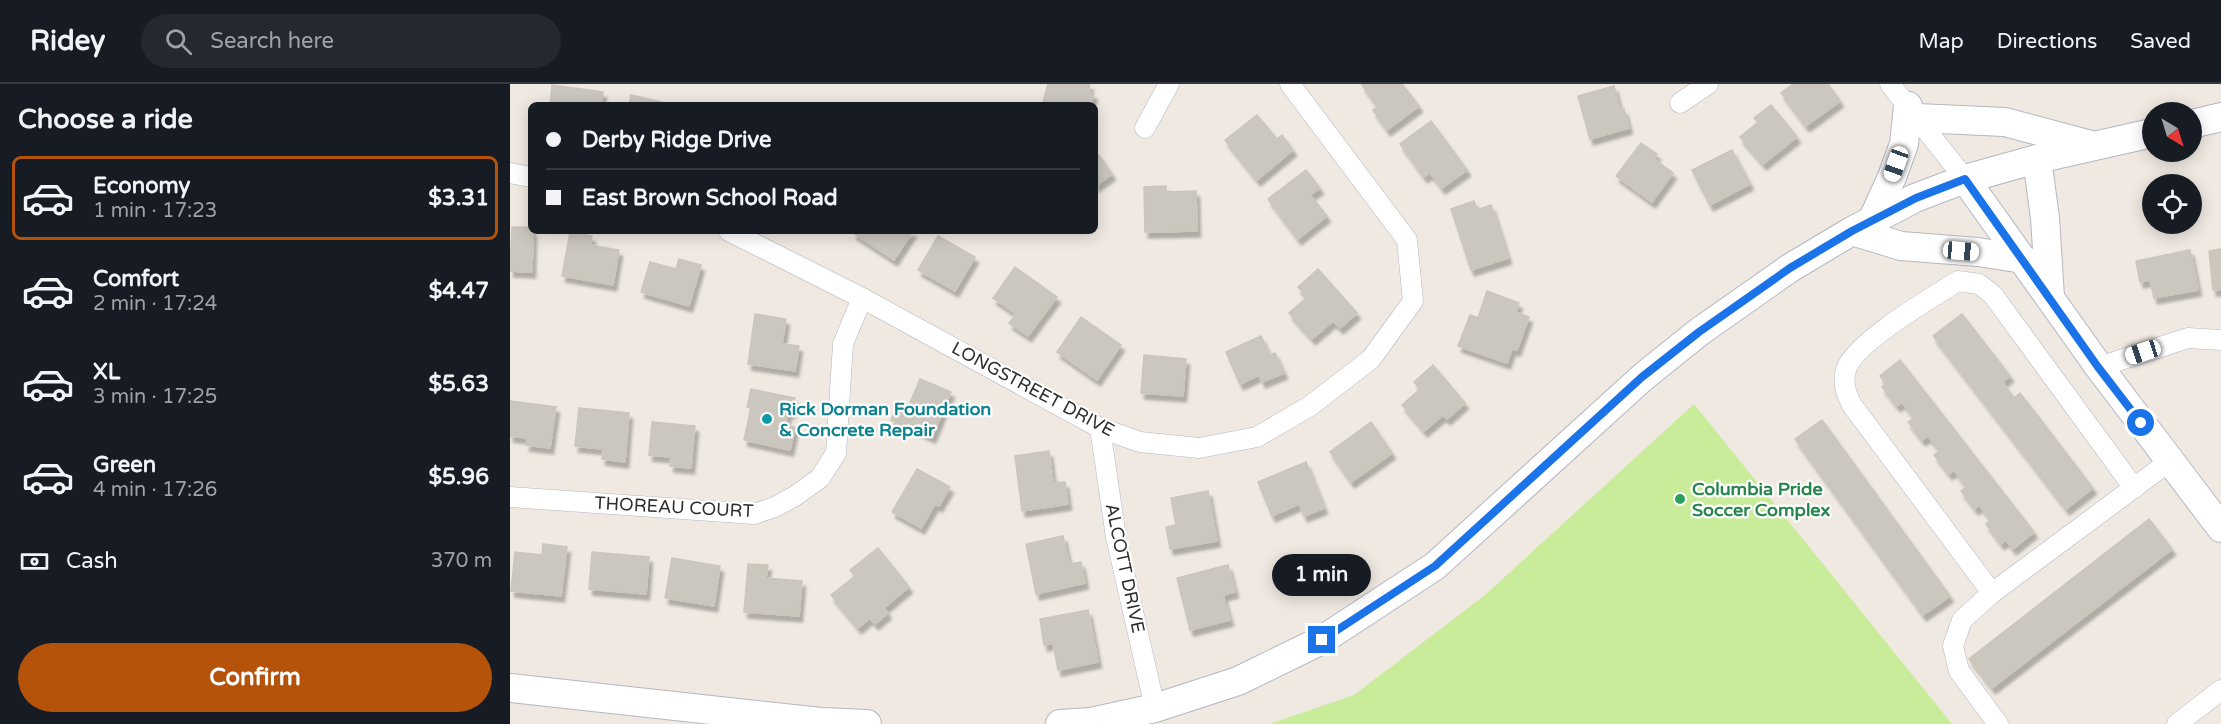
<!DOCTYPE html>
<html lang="en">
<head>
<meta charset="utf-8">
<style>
  body { margin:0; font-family:"Varela Round",sans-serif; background:#242831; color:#f1f3f6; height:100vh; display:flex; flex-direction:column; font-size:22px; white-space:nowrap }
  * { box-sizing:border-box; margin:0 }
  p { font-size:20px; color:#9ea1a6 }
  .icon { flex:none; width:33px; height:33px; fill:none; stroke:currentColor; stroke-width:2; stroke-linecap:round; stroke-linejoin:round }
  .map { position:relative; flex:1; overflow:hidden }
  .drawer { display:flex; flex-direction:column; background:#171b24; width:510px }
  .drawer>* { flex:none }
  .hud { position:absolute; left:18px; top:18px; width:570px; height:132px; border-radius:9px; box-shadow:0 3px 15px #0003; display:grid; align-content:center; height:132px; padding:0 18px; background:#171b24 }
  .needle { width:39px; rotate:142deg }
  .controls { position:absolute; left:1632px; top:18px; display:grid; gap:12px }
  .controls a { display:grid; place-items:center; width:60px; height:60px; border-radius:50%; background:#171b24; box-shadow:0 3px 15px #0003; font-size:30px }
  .end { position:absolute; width:27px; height:27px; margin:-14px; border:8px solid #1a73e8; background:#fff; box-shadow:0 0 0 3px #fff }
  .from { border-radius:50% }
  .bubble { position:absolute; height:42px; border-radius:21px; background:#171b24; box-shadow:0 3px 15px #0003; font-size:20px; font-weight:700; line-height:42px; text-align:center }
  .car { position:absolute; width:18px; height:36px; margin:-18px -9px; border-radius:8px; box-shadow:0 0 4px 2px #0007; background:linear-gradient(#fff 24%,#345 0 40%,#fff 0 76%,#345 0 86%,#fff 0) }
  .hud b { display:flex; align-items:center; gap:21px; height:57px; font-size:22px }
  .hud b+b { border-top:2px solid #363941 }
  .hud i { width:15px; height:15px; background:#f1f3f6 }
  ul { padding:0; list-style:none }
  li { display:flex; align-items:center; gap:18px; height:84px; margin:0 12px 9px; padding:0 6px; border:3px solid transparent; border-radius:9px }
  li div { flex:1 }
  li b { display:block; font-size:22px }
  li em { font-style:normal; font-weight:700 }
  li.current { border-color:#b45309 }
  li>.icon { width:54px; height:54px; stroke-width:1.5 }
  h2 { padding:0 18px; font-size:27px; line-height:72px }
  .pay { display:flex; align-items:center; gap:15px; height:66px; padding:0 18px; font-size:22px }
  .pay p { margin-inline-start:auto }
  .primary-button { display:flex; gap:12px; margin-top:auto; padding:12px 18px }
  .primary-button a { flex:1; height:69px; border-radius:36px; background:#b45309; color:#fff; font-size:24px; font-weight:700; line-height:69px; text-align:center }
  header { display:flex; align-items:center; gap:36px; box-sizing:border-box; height:84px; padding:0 30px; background:#171b24; border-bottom:2px solid #363941 }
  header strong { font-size:28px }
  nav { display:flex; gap:33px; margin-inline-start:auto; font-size:21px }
  .search { width:420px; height:54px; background:#242831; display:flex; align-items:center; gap:15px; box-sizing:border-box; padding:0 21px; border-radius:33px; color:#9ea1a6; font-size:22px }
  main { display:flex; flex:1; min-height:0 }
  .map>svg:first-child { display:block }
  .pitch { fill:#c9ec9a }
  .building { fill:#cbc7bf; stroke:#cbc5ba; stroke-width:1.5; filter:url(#shadow) }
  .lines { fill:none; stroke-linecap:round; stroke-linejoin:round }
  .street-casing { stroke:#b4b7c1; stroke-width:21 }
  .secondary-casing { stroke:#b4b7c1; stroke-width:30 }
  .street { stroke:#fff; stroke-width:20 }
  .secondary { stroke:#fff; stroke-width:28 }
  .route { stroke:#1a73e8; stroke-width:8 }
  .culture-dot { fill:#0f9aa8; stroke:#fff; stroke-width:2 }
  .leisure-dot { fill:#2e9e5b; stroke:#fff; stroke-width:2 }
  .labels { text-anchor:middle; stroke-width:4.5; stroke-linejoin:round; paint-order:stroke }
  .street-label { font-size:18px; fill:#2e2e2e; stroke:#fff }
  .culture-label { font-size:18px; font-weight:bold; fill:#0d838f; stroke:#fff; text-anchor:start }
  .leisure-label { font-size:18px; font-weight:bold; fill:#27864d; stroke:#fff; text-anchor:start }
</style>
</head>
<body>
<header>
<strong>Ridey</strong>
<div class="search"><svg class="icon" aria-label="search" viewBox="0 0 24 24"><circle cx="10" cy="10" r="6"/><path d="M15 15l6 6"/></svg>Search here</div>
<nav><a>Map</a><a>Directions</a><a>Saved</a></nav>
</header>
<main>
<section class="drawer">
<h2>Choose a ride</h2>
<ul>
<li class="current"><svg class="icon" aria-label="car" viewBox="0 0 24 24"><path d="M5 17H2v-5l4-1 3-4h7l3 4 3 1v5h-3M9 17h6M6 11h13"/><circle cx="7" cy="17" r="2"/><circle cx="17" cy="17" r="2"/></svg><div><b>Economy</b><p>1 min · 17:23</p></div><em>$3.31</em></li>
<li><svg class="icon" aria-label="car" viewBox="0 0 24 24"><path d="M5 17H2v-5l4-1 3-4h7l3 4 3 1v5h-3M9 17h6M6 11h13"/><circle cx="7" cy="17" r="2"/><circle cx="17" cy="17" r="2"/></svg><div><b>Comfort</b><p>2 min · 17:24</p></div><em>$4.47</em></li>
<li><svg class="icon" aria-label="car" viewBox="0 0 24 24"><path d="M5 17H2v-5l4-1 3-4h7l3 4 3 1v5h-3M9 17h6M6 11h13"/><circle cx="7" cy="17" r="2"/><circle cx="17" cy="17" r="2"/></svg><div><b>XL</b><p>3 min · 17:25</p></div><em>$5.63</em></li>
<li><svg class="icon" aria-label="car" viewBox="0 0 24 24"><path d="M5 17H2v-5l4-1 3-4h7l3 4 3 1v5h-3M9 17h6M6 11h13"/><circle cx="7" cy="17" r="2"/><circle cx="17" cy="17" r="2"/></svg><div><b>Green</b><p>4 min · 17:26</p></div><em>$5.96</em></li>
</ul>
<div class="pay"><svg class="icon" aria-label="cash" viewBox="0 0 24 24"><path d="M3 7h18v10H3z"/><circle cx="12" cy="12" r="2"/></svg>Cash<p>370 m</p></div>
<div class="primary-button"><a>Confirm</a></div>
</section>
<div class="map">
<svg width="1711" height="640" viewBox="0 0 1711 640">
  <defs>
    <filter id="shadow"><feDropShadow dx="3.5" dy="6" stdDeviation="1.5" flood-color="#0004"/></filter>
  </defs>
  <rect width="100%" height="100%" fill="#efe9e1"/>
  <path class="pitch" d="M1184,320L1442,640H759L844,611L975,511Z"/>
  <g class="building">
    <path d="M538,0H580L578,8L584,10L580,21H545L533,18Z"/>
    <path d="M854,0H892L909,22L877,46L863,26L868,23L852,1Z"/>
    <path d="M1283,0H1318L1330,17L1296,42L1271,9Z"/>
    <path d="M42,1L93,8L91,21H40Z"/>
    <path d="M1104,2L1110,26L1114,25L1119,44L1080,55L1068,12Z"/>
    <path d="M121,11L165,21H119Z"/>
    <path d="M1261,21L1287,53L1253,80L1230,53L1248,38L1244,34Z"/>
    <path d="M747,31L767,55L772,51L783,66L747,96L715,56Z"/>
    <path d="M921,37L957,86L932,104L920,89L914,93L890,60Z"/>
    <path d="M1131,59L1147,70L1144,75L1163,89L1142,118L1106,92Z"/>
    <path d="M1222,66L1240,100L1200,121L1182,86Z"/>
    <path d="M589,71L602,90L585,102V73Z"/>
    <path d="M796,86L810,104L800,111L817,132L788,155L758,115Z"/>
    <path d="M656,102V108L686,107L687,147L635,148L634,103Z"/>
    <path d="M964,117L967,126L981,121L998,174L961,186L941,125Z"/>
    <path d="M2,143H21V147H23L22,188L0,187Z"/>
    <path d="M344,147H403L384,176L343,149Z"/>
    <path d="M60,148L82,152L80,161L109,166L103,201L52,192Z"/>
    <path d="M428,152L465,173L445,207L408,186Z"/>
    <path d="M1711,165V206H1703L1699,167Z"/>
    <path d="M1680,166L1688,206L1644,214L1640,196L1630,198L1626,177Z"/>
    <path d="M169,175L191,181L179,222L131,208L140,178L166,185Z"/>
    <path d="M505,183L547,213L518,252L499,239L506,230L483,214Z"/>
    <path d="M808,185L847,229L830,244L823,237L802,255L779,229L797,213L788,203Z"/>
    <path d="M977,207L1009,219L1006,228L1019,233L1007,266L1002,265L997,279L948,262L960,231L968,234Z"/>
    <path d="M245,230L276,235L272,260L289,262L285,287L238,280Z"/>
    <path d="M1452,230L1500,292L1492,298L1504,314L1510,309L1583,404L1556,425L1423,252Z"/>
    <path d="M571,233L611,261L587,296L547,268Z"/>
    <path d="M751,252L760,271L765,269L774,289L752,298L749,291L730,300L716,268Z"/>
    <path d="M634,271L676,275L673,312L631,309Z"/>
    <path d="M1390,276L1524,448L1503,465L1496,456L1491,460L1476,440L1481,436L1469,421L1465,425L1451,407L1456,403L1444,386L1439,390L1424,371L1430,367L1418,352L1412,356L1398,338L1404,334L1392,318L1387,322L1372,303L1376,300L1370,292Z"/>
    <path d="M923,281L955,319L937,335L933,331L914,347L892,321L910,305L904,298Z"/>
    <path d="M410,295L441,308L422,353L381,336L389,317L399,321Z"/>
    <path d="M241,305L285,314L281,329L278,328L275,341L285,343L280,366L234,356L241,324L237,323Z"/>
    <path d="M0,317L46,323L40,364L16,361L18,354L0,352Z"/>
    <path d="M69,324L119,329L115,378L92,375L93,365L65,362Z"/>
    <path d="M1312,336L1440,512L1413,531L1285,355Z"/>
    <path d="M142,338L185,342L181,384L160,382L161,373L139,371Z"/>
    <path d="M861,338L882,369L841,398L820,368Z"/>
    <path d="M539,367L543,399L555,398L558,420L512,427L505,372Z"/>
    <path d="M796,378L814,424L794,432L789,420L762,432L748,398Z"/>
    <path d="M407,385L440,403L429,422L425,420L411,444L382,428Z"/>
    <path d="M698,407L707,457L660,465L656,443L666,441L661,414Z"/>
    <path d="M1639,435L1662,465L1482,604L1459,575Z"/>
    <path d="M553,452L559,480L571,478L575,499L526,510L516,460Z"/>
    <path d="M33,460L57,463L51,512L1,507L5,468L32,471Z"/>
    <path d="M368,464L399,503L374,524L378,529L365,540L360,534L348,544L321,511L345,492L340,486Z"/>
    <path d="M82,468L139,473L136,510L79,505Z"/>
    <path d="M162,474L210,482L204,522L155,514Z"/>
    <path d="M238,480L258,481L256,494L292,497L289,532L234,528Z"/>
    <path d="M718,481L725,508L713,511L720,536L680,546L667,494Z"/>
    <path d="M578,526L588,578L548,586L543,559L534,561L530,535Z"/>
  </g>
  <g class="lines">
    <g class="street-casing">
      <g id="street">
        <path d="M1380,0L1455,95"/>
        <path d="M1170,19L1198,0"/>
        <path d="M635,44L659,0"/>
        <path d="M0,89L21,93"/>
        <path d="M219,147L352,214L590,344L630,358L689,364L747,353L800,322L861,275L903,217L897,156L780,0"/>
        <path d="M1589,283L1678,254L1711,256"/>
        <path d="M590,344L606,453L645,624"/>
        <path d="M0,413L244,430L265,423L285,412L310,394L326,369L333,260L352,214"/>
        <path d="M1482,509L1342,321C1336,310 1332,298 1336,286C1343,259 1423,213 1448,197L1469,200L1483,211L1624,404"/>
        <path d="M1488,640L1449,587L1443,562L1452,536L1482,509L1660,377"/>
        <path d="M1667,640L1711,606"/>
      </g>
    </g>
    <g class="secondary-casing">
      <g id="secondary">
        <path d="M1407,34L1495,38L1581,61"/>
        <path d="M1682,40L1711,33"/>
        <path d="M1527,75L1535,134L1540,213"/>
        <path d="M1455,95L1589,283L1711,444"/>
        <path d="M1362,137L1382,93L1394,60L1398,22"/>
        <path d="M1342,147L1391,162L1468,168L1513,175"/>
        <path d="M0,604L311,638L357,640"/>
        <path d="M550,640L581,638L645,624L728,597L812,556L925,482L1133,293L1189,248L1280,184L1342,147L1405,114L1455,95L1527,75L1642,49"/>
      </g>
    </g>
    <use href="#street" class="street"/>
    <use href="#secondary" class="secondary"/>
  </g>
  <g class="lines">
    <path class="route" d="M812,556L925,482L1132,293L1189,248L1280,184L1342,147L1406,114L1455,95L1588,283L1631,339"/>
  </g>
  <circle class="culture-dot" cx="257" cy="335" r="6"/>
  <circle class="leisure-dot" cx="1170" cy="415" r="6"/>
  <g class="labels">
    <g class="street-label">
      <text transform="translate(523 305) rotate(28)" y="6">LONGSTREET DRIVE</text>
      <text transform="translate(164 423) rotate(3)" y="6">THOREAU COURT</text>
      <text transform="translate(615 484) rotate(78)" y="6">ALCOTT DRIVE</text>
    </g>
    <g class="culture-label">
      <text x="269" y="331">Rick Dorman Foundation<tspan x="269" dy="21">&amp; Concrete Repair</tspan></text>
    </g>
    <g class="leisure-label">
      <text x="1182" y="411">Columbia Pride<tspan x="1182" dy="21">Soccer Complex</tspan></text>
    </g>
  </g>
</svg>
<div class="controls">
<a><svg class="needle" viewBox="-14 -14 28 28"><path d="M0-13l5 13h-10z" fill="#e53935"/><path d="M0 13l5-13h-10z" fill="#9ea1a6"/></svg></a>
<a><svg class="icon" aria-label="locate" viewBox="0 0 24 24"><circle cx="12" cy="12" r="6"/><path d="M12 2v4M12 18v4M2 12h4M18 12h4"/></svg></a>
</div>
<i class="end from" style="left:1631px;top:339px"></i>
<i class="end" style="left:812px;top:556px"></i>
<div class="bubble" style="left:762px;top:470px;width:99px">1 min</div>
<i class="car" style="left:1386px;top:80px;rotate:200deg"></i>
<i class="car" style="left:1451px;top:167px;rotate:95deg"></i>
<i class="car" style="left:1633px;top:268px;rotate:252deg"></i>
<div class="hud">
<b><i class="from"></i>Derby Ridge Drive</b>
<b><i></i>East Brown School Road</b>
</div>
</div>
</main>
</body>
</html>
